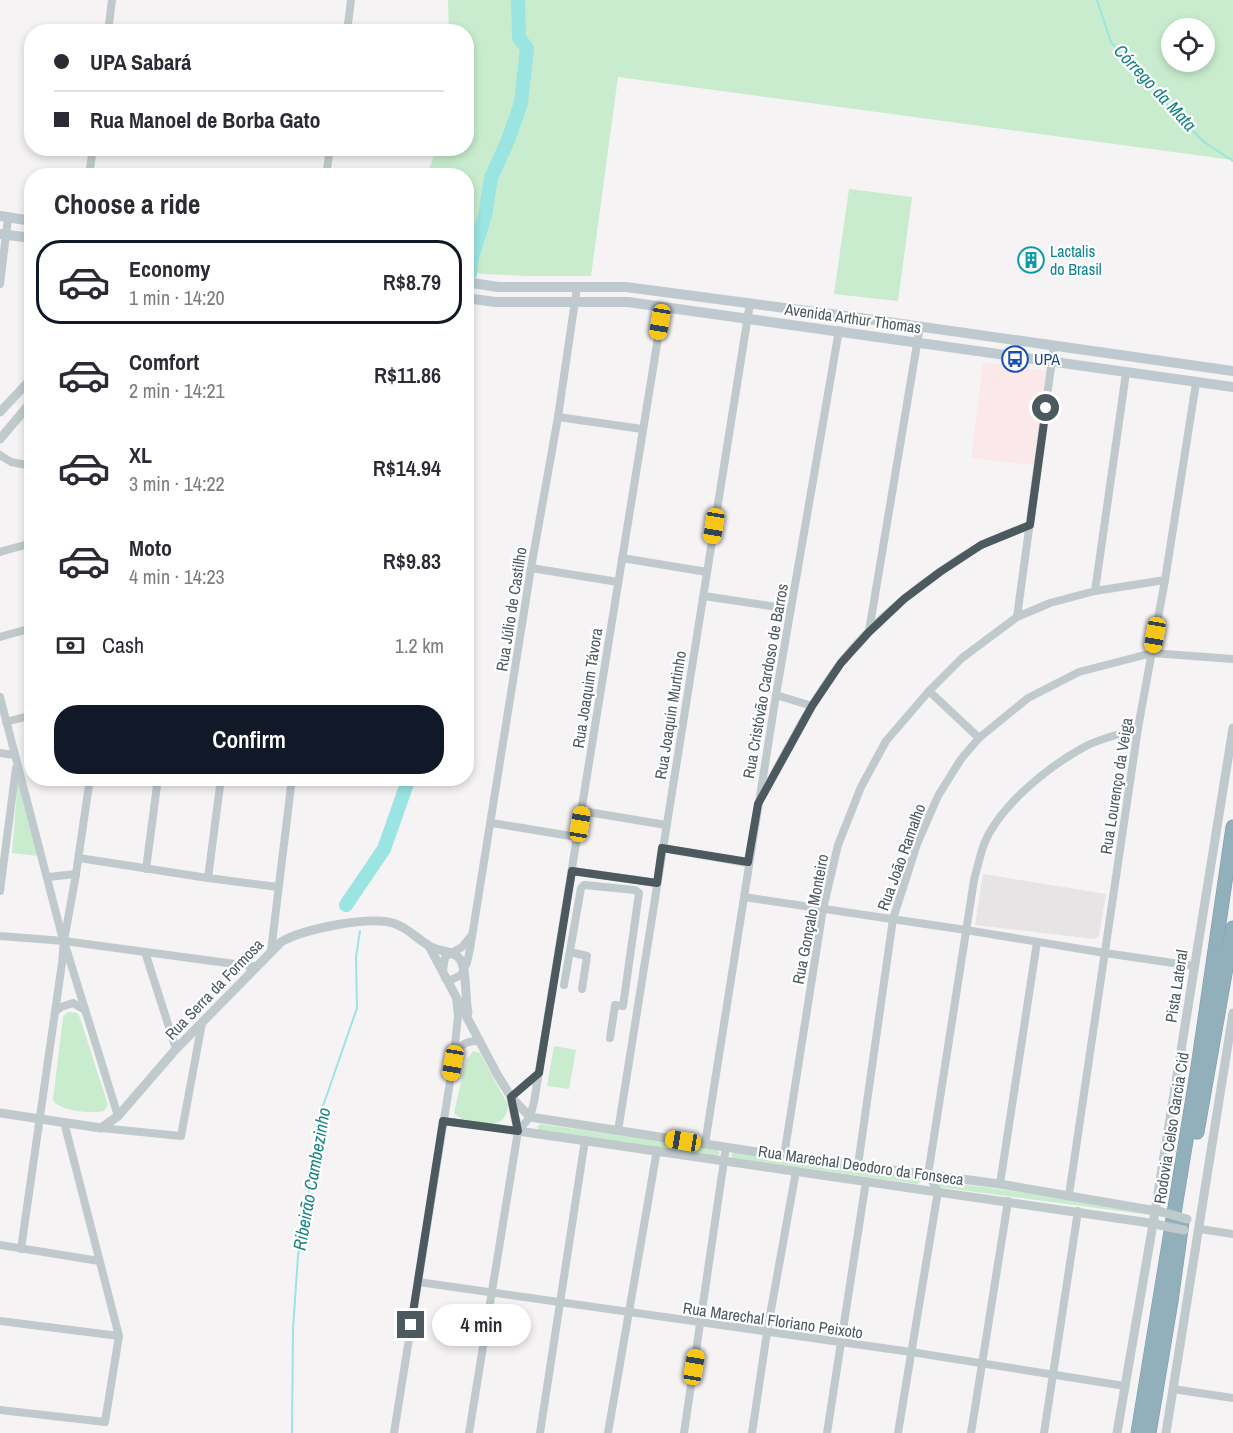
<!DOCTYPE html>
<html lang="en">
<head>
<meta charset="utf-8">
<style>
  body { margin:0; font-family:"Archivo Narrow",sans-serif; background:#f2f2f3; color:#2b2b33; height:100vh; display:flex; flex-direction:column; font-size:22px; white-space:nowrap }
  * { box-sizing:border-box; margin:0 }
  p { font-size:20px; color:#7c7c81 }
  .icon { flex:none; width:33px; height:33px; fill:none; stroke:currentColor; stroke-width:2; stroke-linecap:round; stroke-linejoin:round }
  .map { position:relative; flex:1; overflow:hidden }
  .drawer { position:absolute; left:24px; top:168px; width:450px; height:618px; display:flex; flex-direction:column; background:#fff; border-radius:24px; box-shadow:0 3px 9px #0003 }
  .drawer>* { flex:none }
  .banner { position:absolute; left:24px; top:24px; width:450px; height:132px; border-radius:24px; box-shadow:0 3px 9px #0003; display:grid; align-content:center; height:132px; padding:0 30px; background:#fff }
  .fabs { position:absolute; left:1161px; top:18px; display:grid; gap:12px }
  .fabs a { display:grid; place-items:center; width:54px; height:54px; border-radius:50%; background:#fff; box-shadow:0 3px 9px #0003; font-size:30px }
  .end { position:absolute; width:27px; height:27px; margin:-14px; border:8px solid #4c5a5f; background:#fff; box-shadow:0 0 0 3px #fff }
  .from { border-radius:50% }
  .bubble { position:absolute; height:42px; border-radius:21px; background:#fff; box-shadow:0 3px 9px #0003; font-size:20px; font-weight:600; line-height:42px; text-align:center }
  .car { position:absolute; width:18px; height:36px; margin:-18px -9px; border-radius:8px; box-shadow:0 0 4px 2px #0007; background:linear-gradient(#f5c518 24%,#345 0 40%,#f5c518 0 76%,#345 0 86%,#f5c518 0) }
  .banner b { display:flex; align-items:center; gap:21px; height:57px; font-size:22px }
  .banner b+b { border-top:2px solid #e1e1e2 }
  .banner i { width:15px; height:15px; background:#2b2b33 }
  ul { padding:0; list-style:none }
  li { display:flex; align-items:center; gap:18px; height:84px; margin:0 12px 9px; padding:0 18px; border:3px solid transparent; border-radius:24px }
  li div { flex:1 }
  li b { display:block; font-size:22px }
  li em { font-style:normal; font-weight:600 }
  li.current { border-color:#111827 }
  li>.icon { width:54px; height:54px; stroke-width:1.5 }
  h2 { padding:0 30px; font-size:27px; line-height:72px }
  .pay { display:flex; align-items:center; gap:15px; height:66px; padding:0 30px; font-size:22px }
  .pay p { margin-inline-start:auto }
  .cta { display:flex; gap:12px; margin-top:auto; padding:12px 30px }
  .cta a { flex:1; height:69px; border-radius:24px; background:#111827; color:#fff; font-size:24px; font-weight:600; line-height:69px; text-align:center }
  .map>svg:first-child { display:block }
  .education { fill:#e6e4e5 }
  .medical { fill:#fae8eb }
  .green { fill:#c8eccd; fill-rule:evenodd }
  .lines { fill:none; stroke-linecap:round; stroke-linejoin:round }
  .stream { stroke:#9ae4e2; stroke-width:2 }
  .river { stroke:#9ae4e2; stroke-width:14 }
  .motorway-casing { stroke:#7c9ba7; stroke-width:15 }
  .minor { stroke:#c0cacd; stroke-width:8 }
  .tertiary { stroke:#c0cacd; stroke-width:9 }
  .secondary { stroke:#becacf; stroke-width:10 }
  .motorway { stroke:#91b0bb; stroke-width:14 }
  .tertiary-bridge { stroke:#c0cacd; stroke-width:9 }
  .route { stroke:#4c5a5f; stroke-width:8 }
  .labels { text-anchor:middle; stroke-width:4.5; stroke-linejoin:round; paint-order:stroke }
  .culture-label { font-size:16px; fill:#0d838f; stroke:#fff; text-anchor:start }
  .street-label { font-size:16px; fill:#4c5a5f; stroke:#fff }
  .transit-label { font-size:16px; fill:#164399; stroke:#fff; text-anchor:start }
  .water-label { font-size:18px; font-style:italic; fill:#1a8481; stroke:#fff }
</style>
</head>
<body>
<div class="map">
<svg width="1233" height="1433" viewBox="0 0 1233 1433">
  <rect width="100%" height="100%" fill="#f5f3f4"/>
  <path class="education" d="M983,874L1106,894L1099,936L1094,939L975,925Z"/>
  <path class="medical" d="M983,362L1046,371L1034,465L971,458Z"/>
  <g class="green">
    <path d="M448,0H1233V160L618,77L591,276H527L467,273L466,176L427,175L436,149L466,148V32L449,31ZM1172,28H1204V62H1172Z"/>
    <path d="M849,189L912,197L898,301L834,294Z"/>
    <path d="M18,780L38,856L12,853Z"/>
    <path d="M68,1012L77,1013L80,1018L108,1105L104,1111C92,1114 59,1111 53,1100L63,1017Z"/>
    <path d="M554,1046L576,1050L569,1089L547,1086Z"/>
    <path d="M473,1051L480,1053L508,1105C506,1126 493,1125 476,1122C468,1120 460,1120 454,1113L466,1060Z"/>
    <path d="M540,1124L716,1149L720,1153L717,1156L539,1131L537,1127Z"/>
    <path d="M733,1152L918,1178L920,1182L917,1184L733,1158L731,1155Z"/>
    <path d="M940,1181L1148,1210L1150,1215L938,1187L936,1182Z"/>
  </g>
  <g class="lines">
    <g class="stream">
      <path d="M1097,0L1111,42L1142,78L1204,142L1233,161"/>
      <path d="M292,1433L293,1329L298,1256L323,1106L357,1008L356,957L360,931"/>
    </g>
    <g class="river">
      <path d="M470,274L472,257L485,216L491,178L508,140L521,103L527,48L519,38L518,0"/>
      <path d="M346,905L384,849L409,778"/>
    </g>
    <g class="motorway-casing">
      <g id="motorway">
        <path d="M1197,1132L1233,928"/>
        <path d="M1138,1433L1198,1067L1233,827"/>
        <path d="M1149,1433L1171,1301L1182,1222"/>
      </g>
    </g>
    <g class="minor">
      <path d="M108,32L112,0"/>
      <path d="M347,32L351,0"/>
      <path d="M89,176L93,148"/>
      <path d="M326,176L330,148"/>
      <path d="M0,284L8,218"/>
      <path d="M558,417L642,429"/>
      <path d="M0,455L11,462L32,466"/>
      <path d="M0,552L32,543"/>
      <path d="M622,558L707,572"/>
      <path d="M531,568L618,582"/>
      <path d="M1095,591L1126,373"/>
      <path d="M704,596L790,609"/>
      <path d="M1017,617L1054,345"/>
      <path d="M869,631L920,326"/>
      <path d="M0,637L32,628"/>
      <path d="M929,691L979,738"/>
      <path d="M776,695L812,706"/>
      <path d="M0,697L62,936"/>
      <path d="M6,722L32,715"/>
      <path d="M0,753L14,755"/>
      <path d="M761,798C786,752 809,705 840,664C875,618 930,575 980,546C995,538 1013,532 1030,525"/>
      <path d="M582,811L666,825"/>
      <path d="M492,823L577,837"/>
      <path d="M662,848L748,863"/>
      <path d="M79,858L208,878L278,887"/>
      <path d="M146,869L158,778"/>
      <path d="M572,871L657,883"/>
      <path d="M48,877L76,874"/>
      <path d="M208,878L221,778"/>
      <path d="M0,891L16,768"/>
      <path d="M744,897L966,930L1105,953L1194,966"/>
      <path d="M0,936L64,941L257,967"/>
      <path d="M66,948L118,1116"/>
      <path d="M271,951L292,778"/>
      <path d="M145,952L176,1049"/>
      <path d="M570,952L587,956L582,989"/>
      <path d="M443,971L445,957L462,947L471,936"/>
      <path d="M445,978L451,980L461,975L467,963L470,949L531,568L558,417L577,287"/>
      <path d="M564,985L581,888L584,885L635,890L639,893L623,1006L615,1005L610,1038"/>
      <path d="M456,998L458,1016L453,1063C457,1048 462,1040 480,1041"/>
      <path d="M55,1012L61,1007L73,1003L85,1010"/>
      <path d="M511,1097L539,1073"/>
      <path d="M443,1121L518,1131"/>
      <path d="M101,1128L181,1136L202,1023"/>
      <path d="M518,1131L530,1117L534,1102L663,307"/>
      <path d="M618,1131L750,303"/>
      <path d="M705,1144L776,695L839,330"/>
      <path d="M784,1156L823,909L838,845L861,787L886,741L929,691L962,658L1017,617L1050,603L1095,591L1165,580"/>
      <path d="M858,1165L893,919L917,844L938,796L961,759L979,738L1028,698L1079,672L1152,653L1233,659"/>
      <path d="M1000,1184L1037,942"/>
      <path d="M1069,1195L1138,728L1165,580L1196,383"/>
      <path d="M1200,1229L1233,1234"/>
      <path d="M0,1245L99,1261"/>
      <path d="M21,1249L62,963L64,941L76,874L90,778"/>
      <path d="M418,1282L911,1352L1125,1386"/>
      <path d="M0,1321L119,1336"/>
      <path d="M1173,1389L1233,1398"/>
      <path d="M0,1410L105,1422L119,1336L64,1122"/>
      <path d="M394,1433L453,1063"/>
      <path d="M469,1433L518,1131"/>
      <path d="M540,1433L585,1140"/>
      <path d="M608,1433L657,1150"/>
      <path d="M684,1433L726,1147"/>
      <path d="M752,1433L767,1332L796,1171"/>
      <path d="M827,1433L866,1181"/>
      <path d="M898,1433L938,1191L928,1175L974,880C977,868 980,856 984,844C1000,805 1049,766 1086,746C1102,738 1121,734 1138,728"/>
      <path d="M971,1433L1008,1201"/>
      <path d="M1044,1433L1078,1211"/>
    </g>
    <g class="tertiary">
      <path d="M0,412L32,378"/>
      <path d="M0,439L32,401"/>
      <path d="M429,946L497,1074L511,1097L530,1117L784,1156L1000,1184L1162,1212"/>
      <path d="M511,1098L518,1131L1157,1224"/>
      <path d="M0,1113L101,1128L118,1116L176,1049L281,942C303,929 368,916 393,923C409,928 418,940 431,947C441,952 454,951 460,959C467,969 465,1000 468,1013"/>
      <path d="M1117,1433L1153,1224L1233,728"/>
      <path d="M1166,1433L1233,1013"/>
    </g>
    <g class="secondary">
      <path d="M0,216L32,221"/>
      <path d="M0,234L32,238"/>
      <path d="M466,282L498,287H626L846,316L1233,371"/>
      <path d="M466,298L495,302H628L1233,387"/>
    </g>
    <use href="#motorway" class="motorway"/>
    <g class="tertiary-bridge">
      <path d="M1162,1212L1187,1219"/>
      <path d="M1159,1225L1184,1230"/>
    </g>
  </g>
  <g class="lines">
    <path class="route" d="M411,1325L443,1121L518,1131L511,1097L539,1073L572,871L657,883L662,848L748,862L758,804L812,706L841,663L869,632L904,599L940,572L981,545L1030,525L1046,408"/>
  </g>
  <defs>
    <g id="building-ring" transform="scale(1.35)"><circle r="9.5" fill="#fff" stroke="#0f9aa8" stroke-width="1.5"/><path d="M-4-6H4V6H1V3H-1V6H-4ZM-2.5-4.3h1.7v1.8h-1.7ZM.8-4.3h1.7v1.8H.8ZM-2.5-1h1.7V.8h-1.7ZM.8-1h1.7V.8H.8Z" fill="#0f9aa8"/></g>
    <g id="bus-ring" transform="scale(1.35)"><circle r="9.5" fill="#fff" stroke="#1a4fb4" stroke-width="1.5"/><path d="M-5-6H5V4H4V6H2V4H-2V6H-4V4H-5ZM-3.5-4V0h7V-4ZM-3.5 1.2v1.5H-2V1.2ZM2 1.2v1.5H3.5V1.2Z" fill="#1a4fb4"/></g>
  </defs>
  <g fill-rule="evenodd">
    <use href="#building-ring" x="1031" y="260"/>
    <use href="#bus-ring" x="1015" y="359"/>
  </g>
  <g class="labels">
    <g class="culture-label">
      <text x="1050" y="257">Lactalis<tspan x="1050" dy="18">do Brasil</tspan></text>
    </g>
    <g class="street-label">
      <text transform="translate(853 318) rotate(8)" y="6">Avenida Arthur Thomas</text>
      <text transform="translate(511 609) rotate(-81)" y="6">Rua Júlio de Castilho</text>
      <text transform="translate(765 681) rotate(-80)" y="6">Rua Cristóvão Cardoso de Barros</text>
      <text transform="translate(587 688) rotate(-81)" y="6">Rua Joaquim Távora</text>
      <text transform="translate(670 715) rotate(-81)" y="6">Rua Joaquin Murtinho</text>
      <text transform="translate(1116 786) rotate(-81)" y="6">Rua Lourenço da Veiga</text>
      <text transform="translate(901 857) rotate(-70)" y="6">Rua João Ramalho</text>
      <text transform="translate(810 919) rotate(-79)" y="6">Rua Gonçalo Monteiro</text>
      <text transform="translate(1176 986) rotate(-81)" y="6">Pista Lateral</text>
      <text transform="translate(214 989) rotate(-46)" y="6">Rua Serra da Formosa</text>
      <text transform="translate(1171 1128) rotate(-81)" y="6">Rodovia Celso Garcia Cid</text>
      <text transform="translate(861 1165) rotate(8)" y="6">Rua Marechal Deodoro da Fonseca</text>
      <text transform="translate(773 1320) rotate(8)" y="6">Rua Marechal Floriano Peixoto</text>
    </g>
    <g class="transit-label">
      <text x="1034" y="365">UPA</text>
    </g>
    <g class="water-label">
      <text transform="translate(1155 88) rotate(47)" y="6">Córrego da Mata</text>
      <text transform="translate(312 1179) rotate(-80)" y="6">Ribeirão Cambezinho</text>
    </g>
  </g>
</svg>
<div class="fabs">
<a><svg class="icon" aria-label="locate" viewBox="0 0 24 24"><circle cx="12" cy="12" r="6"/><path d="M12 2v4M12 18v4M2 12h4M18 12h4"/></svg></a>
</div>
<i class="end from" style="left:1046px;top:408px"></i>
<i class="end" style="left:411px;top:1325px"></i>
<div class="bubble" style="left:432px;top:1304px;width:99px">4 min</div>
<i class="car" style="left:660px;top:322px;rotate:190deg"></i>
<i class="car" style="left:714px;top:526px;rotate:189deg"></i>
<i class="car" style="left:1155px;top:635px;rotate:190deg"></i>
<i class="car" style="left:580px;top:824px;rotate:9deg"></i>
<i class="car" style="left:453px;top:1063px;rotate:190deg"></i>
<i class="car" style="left:683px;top:1141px;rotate:279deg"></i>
<i class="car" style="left:694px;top:1367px;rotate:9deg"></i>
<div class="banner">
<b><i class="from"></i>UPA Sabará</b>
<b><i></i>Rua Manoel de Borba Gato</b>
</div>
<section class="drawer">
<h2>Choose a ride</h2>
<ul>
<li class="current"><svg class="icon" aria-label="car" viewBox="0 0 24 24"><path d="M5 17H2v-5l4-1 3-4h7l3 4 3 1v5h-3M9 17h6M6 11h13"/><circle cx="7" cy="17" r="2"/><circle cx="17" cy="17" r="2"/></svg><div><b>Economy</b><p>1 min · 14:20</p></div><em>R$8.79</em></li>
<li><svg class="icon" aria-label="car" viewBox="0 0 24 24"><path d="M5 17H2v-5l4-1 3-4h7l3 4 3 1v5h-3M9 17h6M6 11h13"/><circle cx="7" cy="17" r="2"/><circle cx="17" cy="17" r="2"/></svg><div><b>Comfort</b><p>2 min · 14:21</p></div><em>R$11.86</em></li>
<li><svg class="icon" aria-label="car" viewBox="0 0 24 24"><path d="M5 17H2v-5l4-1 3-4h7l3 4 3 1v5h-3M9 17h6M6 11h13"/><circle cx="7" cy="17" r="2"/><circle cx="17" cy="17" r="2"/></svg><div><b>XL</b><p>3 min · 14:22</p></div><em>R$14.94</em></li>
<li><svg class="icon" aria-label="car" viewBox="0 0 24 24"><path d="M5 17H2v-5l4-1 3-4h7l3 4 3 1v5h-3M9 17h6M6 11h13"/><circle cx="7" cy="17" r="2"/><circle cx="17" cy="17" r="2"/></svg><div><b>Moto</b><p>4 min · 14:23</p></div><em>R$9.83</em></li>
</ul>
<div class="pay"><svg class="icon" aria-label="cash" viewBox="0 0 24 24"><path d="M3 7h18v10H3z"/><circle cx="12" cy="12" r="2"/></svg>Cash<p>1.2 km</p></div>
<div class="cta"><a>Confirm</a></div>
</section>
</div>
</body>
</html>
